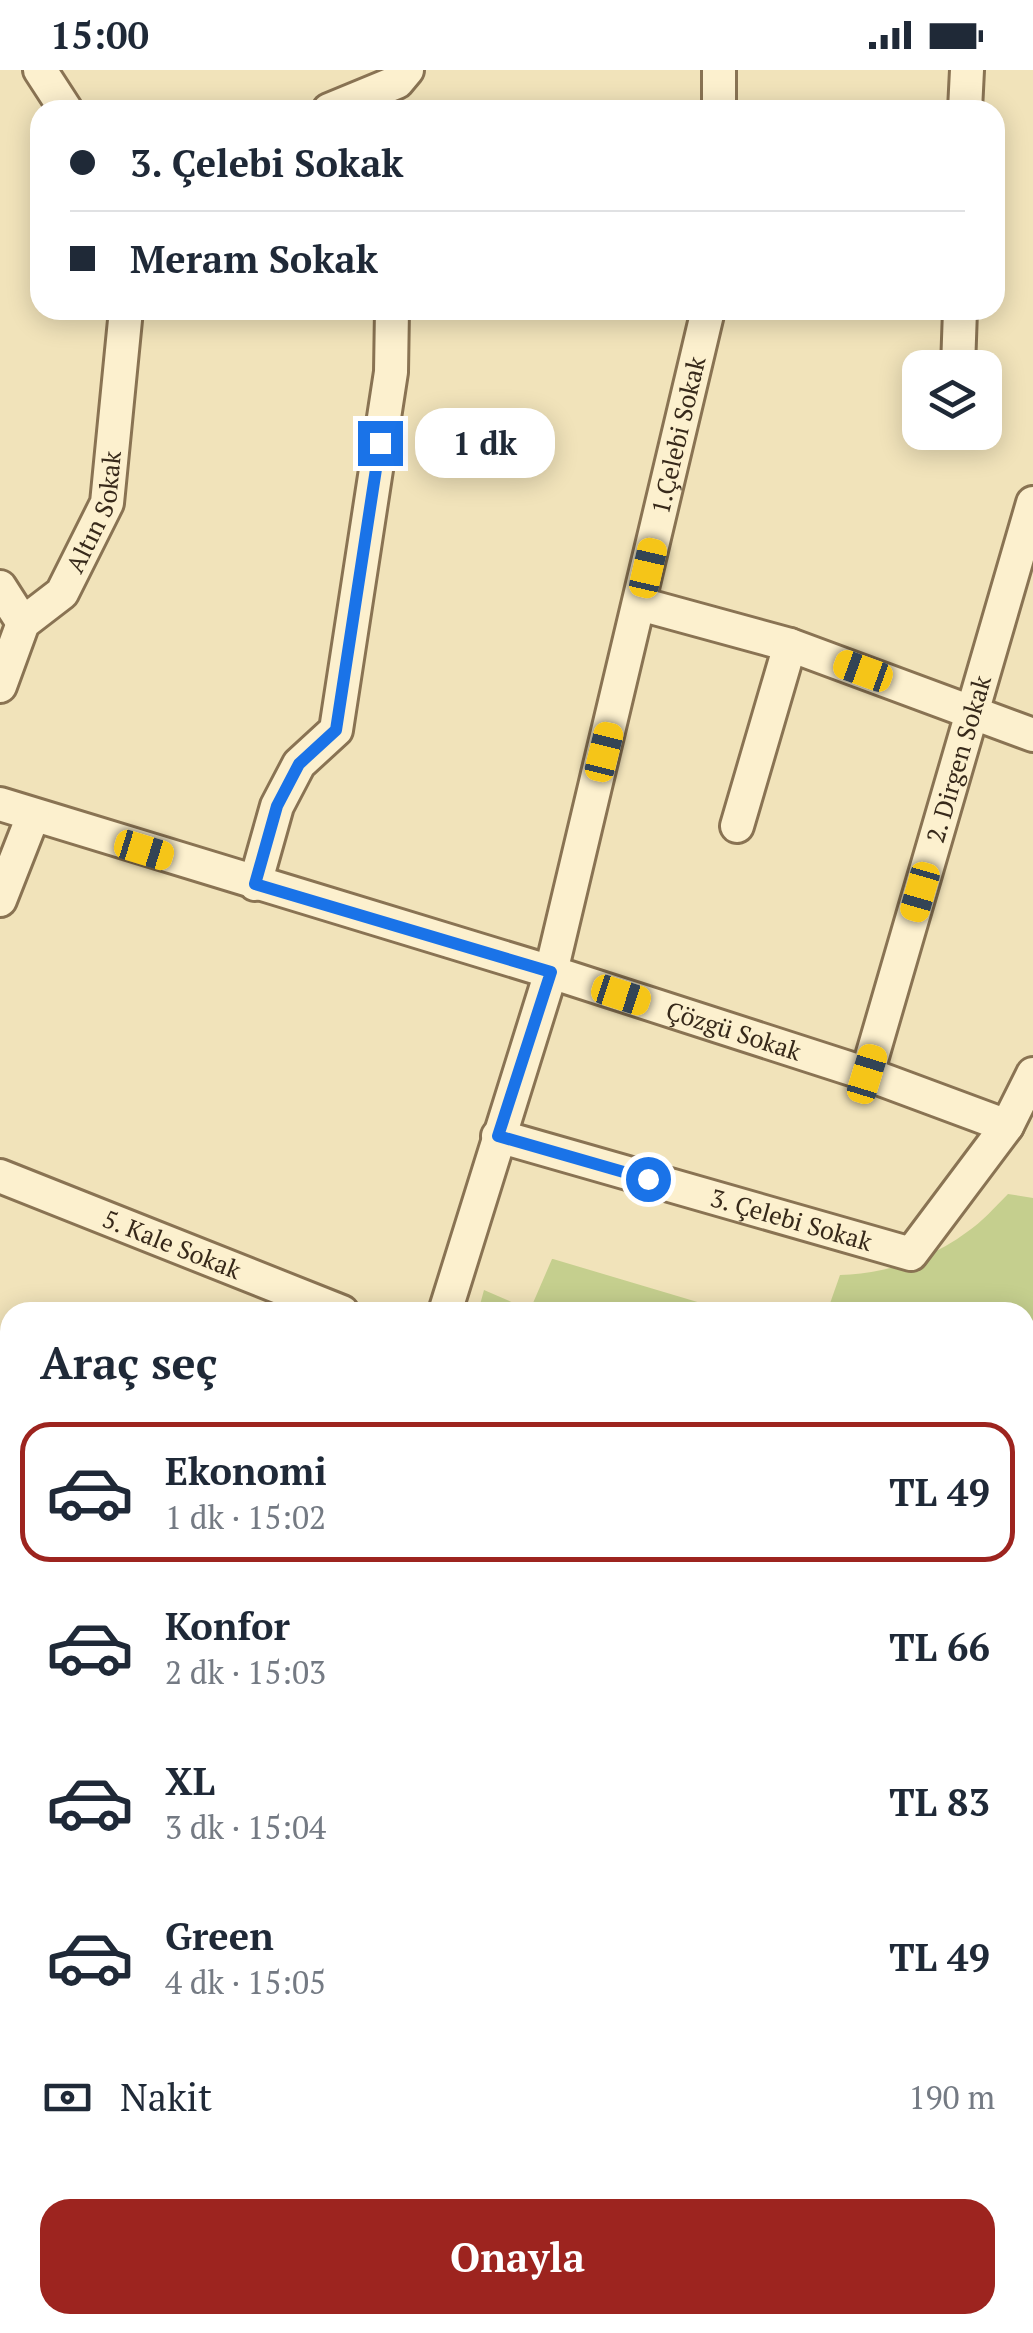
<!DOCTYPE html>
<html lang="tr">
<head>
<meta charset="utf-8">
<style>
  body { margin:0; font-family:"PT Serif",serif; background:#f2f2f3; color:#1f2937; height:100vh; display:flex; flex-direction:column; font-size:38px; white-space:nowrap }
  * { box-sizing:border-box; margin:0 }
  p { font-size:32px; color:#747a83 }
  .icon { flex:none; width:55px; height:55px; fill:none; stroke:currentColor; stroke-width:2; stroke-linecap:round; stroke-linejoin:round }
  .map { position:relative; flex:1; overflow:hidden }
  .panel { position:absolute; left:0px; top:1232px; width:1035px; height:1032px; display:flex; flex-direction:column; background:#fff; border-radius:30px 30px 0 0; box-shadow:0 5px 25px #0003 }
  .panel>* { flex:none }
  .top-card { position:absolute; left:30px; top:30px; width:975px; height:220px; border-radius:30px; box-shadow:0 5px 25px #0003; display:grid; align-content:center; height:220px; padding:0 40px; background:#fff }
  .controls { position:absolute; left:902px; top:280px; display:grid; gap:20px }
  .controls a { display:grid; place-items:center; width:100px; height:100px; border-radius:20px; background:#fff; box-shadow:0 5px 25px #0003; font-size:50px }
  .end { position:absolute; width:45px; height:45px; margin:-22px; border:12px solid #1a73e8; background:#fff; box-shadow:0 0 0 5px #fff }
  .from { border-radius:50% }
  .bubble { position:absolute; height:70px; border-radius:30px; background:#fff; box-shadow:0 5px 25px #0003; font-size:32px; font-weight:700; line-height:70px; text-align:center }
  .car { position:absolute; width:30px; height:60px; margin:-30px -15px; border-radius:12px; box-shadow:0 0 8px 2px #0007; background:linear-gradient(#f5c518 24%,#345 0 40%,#f5c518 0 76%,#345 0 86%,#f5c518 0) }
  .top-card b { display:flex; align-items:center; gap:35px; height:95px; font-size:38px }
  .top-card b+b { border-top:2px solid #e0e1e3 }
  .top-card i { width:25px; height:25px; background:#1f2937 }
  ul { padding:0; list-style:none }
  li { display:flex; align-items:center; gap:30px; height:140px; margin:0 20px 15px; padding:0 20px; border:5px solid transparent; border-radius:30px }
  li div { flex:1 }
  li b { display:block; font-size:38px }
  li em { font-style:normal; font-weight:700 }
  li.current { border-color:#9d241f }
  li>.icon { width:90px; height:90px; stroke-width:1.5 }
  h2 { padding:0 40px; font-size:45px; line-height:120px }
  .pay { display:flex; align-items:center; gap:25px; height:110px; padding:0 40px; font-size:38px }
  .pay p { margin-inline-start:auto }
  .primary-button { display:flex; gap:20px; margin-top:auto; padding:20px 40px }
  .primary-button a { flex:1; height:115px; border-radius:30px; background:#9d241f; color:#fff; font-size:40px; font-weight:700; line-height:115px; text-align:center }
  .status { display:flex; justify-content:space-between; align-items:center; height:70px; padding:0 50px; background:#fff; direction:ltr }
  .status svg { height:28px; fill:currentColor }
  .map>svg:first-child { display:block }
  .green { fill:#c5cf8e }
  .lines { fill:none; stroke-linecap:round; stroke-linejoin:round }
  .stream { stroke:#668f87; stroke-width:11 }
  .lane-casing { stroke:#897353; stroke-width:20 }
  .street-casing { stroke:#897353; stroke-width:38 }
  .path { stroke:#897353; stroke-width:6; stroke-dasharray:8 5; stroke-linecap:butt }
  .lane { stroke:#fcf0ce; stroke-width:15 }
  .street { stroke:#fcf0ce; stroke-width:32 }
  .route { stroke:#1a73e8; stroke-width:12 }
  .labels { text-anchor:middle; stroke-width:9; stroke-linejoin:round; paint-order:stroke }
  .street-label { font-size:25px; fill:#37291a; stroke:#f8edca }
</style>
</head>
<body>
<div class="status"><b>15:00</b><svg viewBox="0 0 49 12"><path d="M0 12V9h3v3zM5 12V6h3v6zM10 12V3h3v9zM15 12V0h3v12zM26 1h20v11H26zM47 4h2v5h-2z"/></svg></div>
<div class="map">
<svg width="1033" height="2263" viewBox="0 0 1033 2263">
  <rect width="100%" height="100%" fill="#f1e3ba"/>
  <g class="green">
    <path d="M1008,1124L1033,1128V1310L1025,1309V1242H827L840,1205C884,1204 931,1189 967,1162C982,1152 995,1137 1008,1124Z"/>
    <path d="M552,1189H553L731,1242H478L484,1220L530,1240Z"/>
    <path d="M113,2255H367L363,2263H109Z"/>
  </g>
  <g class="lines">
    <g class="stream">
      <path d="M1025,1340H1033"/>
      <path d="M386,2263L390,2255"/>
    </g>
    <g class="lane-casing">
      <g id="lane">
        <path d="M1025,1402H1033"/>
        <path d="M462,2263L466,2255"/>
      </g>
    </g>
    <g class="street-casing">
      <g id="street">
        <path d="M40,0L66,40"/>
        <path d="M329,40L397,12L407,0"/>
        <path d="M719,40V0"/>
        <path d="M965,40L967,0"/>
        <path d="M958,298L960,240"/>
        <path d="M0,517L23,553"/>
        <path d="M640,534L790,575L1033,665"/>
        <path id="s1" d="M0,616L23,553L62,523L107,433L126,240"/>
        <path id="s2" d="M0,734L551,902L867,1004L1007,1056"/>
        <path d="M737,756L790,575"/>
        <path d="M255,814L277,736L299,694L336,660L391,302L392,240"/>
        <path d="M0,830L33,746"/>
        <path id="s3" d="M867,1004L1033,433"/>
        <path id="s4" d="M498,1066L911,1184L1007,1056L1033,1004"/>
        <path id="s5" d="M0,1106L342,1242"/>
        <path id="s6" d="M445,1242L551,902L708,240"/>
        <path d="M0,1419L10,1423"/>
        <path d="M0,1619L10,1623"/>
        <path d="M0,2017L10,2021"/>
        <path d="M64,2263L67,2255"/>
      </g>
    </g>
    <path class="path" d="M166,2255L183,2263"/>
    <use href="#lane" class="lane"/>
    <use href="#street" class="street"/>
  </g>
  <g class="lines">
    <path class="route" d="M380,373L336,660L299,694L277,736L255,814L551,902L498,1066L648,1109"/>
  </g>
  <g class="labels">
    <g class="street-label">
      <text dy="9" stroke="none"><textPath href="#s6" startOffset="908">1.Çelebi Sokak</textPath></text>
      <text dy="9" stroke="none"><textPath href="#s1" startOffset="205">Altın Sokak</textPath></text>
      <text dy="9" stroke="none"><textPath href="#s3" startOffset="328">2. Dirgen Sokak</textPath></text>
      <text dy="9" stroke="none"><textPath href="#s2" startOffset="768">Çözgü Sokak</textPath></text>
      <text dy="9" stroke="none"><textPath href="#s4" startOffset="305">3. Çelebi Sokak</textPath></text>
      <text dy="9" stroke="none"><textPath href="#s5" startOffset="185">5. Kale Sokak</textPath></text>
    </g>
  </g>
</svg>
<div class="controls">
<a><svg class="icon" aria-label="layers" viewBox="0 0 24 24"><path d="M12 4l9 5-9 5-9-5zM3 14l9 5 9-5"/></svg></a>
</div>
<i class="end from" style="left:648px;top:1109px"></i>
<i class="end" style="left:380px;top:373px"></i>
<div class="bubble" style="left:415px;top:338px;width:140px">1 dk</div>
<i class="car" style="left:648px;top:498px;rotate:13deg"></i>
<i class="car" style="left:863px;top:601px;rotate:290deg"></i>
<i class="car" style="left:604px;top:682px;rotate:14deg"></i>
<i class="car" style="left:144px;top:780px;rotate:107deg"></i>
<i class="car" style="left:920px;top:822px;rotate:196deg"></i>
<i class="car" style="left:621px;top:925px;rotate:108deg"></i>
<i class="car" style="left:867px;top:1004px;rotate:17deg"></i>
<div class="top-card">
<b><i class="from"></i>3. Çelebi Sokak</b>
<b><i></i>Meram Sokak</b>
</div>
<section class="panel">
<h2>Araç seç</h2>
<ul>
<li class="current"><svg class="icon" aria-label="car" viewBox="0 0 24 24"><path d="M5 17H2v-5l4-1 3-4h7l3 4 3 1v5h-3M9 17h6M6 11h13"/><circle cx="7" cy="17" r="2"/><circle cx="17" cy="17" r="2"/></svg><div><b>Ekonomi</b><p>1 dk · 15:02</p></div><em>TL 49</em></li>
<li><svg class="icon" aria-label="car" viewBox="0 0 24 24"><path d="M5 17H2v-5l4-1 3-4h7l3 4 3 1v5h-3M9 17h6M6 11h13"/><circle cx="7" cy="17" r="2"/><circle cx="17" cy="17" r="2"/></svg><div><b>Konfor</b><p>2 dk · 15:03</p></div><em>TL 66</em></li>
<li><svg class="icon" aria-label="car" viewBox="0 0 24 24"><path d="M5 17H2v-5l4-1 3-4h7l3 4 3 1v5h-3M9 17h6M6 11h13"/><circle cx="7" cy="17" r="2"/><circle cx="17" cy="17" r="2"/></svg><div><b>XL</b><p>3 dk · 15:04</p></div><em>TL 83</em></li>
<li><svg class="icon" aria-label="car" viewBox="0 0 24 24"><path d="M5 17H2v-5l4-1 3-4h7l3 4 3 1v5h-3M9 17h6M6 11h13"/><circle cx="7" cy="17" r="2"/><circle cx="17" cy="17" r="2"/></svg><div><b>Green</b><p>4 dk · 15:05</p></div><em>TL 49</em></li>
</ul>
<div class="pay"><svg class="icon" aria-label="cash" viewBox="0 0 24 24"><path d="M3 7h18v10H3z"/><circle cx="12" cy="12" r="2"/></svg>Nakit<p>190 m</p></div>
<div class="primary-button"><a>Onayla</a></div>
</section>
</div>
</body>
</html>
